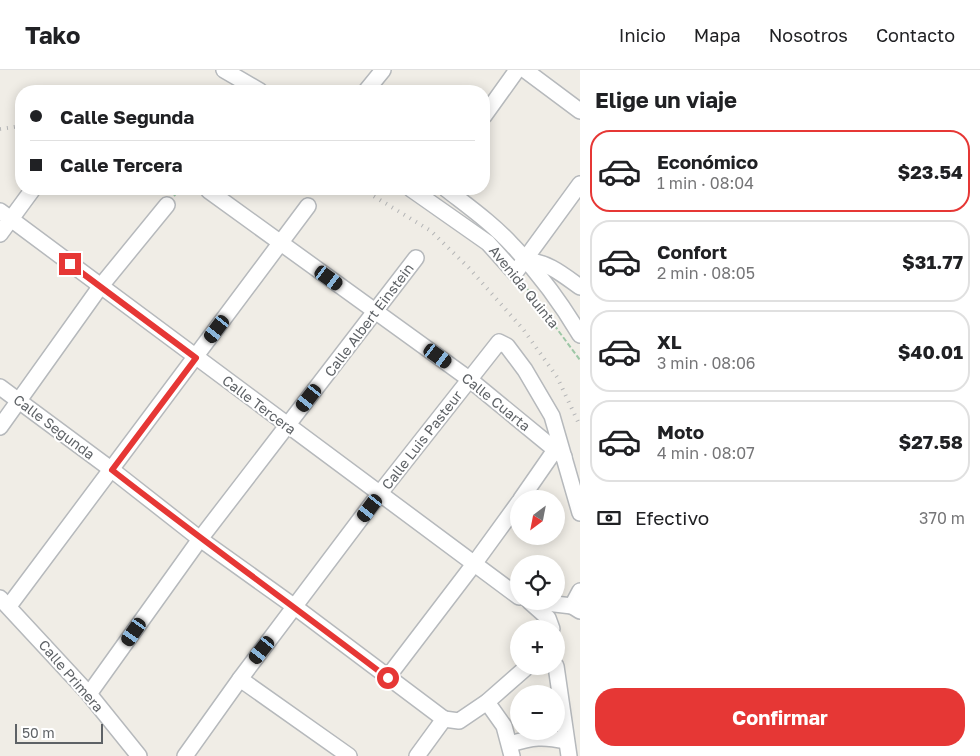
<!DOCTYPE html>
<html lang="es">
<head>
<meta charset="utf-8">
<style>
  body { margin:0; font-family:"Golos Text",sans-serif; background:#f6f6f6; color:#202124; height:100vh; display:flex; flex-direction:column; font-size:19px; white-space:nowrap }
  * { box-sizing:border-box; margin:0 }
  p { font-size:16px; color:#757577 }
  .icon { flex:none; width:28px; height:28px; fill:none; stroke:currentColor; stroke-width:2; stroke-linecap:round; stroke-linejoin:round }
  .map { position:relative; flex:1; overflow:hidden }
  .side { display:flex; flex-direction:column; background:#fff; width:400px }
  .side>* { flex:none }
  .hud { position:absolute; left:15px; top:15px; width:475px; height:110px; border-radius:20px; box-shadow:0 2px 12px #0003; display:grid; align-content:center; height:110px; padding:0 15px; background:#fff }
  .needle { width:32px; rotate:212deg }
  .fabs { position:absolute; left:510px; top:420px; display:grid; gap:10px }
  .fabs a { display:grid; place-items:center; width:55px; height:55px; border-radius:50%; background:#fff; box-shadow:0 2px 12px #0003; font-size:25px }
  .scale { position:absolute; left:15px; bottom:12px; width:88px; box-sizing:border-box; padding-left:5px; border:2px solid #5e6266; border-top:0; font-size:14px; line-height:18px; white-space:nowrap; color:#5e6266; -webkit-text-stroke:4px #fff; paint-order:stroke }
  .end { position:absolute; width:22px; height:22px; margin:-11px; border:6px solid #e63735; background:#fff; box-shadow:0 0 0 2px #fff }
  .from { border-radius:50% }
  .car { position:absolute; width:15px; height:30px; margin:-15px -8px; border-radius:6px; box-shadow:0 0 4px 1px #0007; background:linear-gradient(#222 24%,#8ab4d8 0 40%,#222 0 76%,#8ab4d8 0 86%,#222 0) }
  .hud b { display:flex; align-items:center; gap:18px; height:48px; font-size:19px }
  .hud b+b { border-top:1px solid #e0e0e0 }
  .hud i { width:12px; height:12px; background:#202124 }
  ul { padding:0; list-style:none }
  li { display:flex; align-items:center; gap:15px; height:82px; margin:0 10px 8px; padding:0 5px; border:2px solid #e0e0e0; border-radius:20px }
  li div { flex:1 }
  li b { display:block; font-size:19px }
  li em { font-style:normal; font-weight:700 }
  li.on { border-color:#e63735 }
  li>.icon { width:45px; height:45px; stroke-width:1.5 }
  h2 { padding:0 15px; font-size:22px; line-height:60px }
  .pay { display:flex; align-items:center; gap:12px; height:55px; padding:0 15px; font-size:19px }
  .pay p { margin-inline-start:auto }
  .cta { display:flex; gap:10px; margin-top:auto; padding:10px 15px }
  .cta a { flex:1; height:58px; border-radius:20px; background:#e63735; color:#fff; font-size:20px; font-weight:700; line-height:58px; text-align:center }
  header { display:flex; align-items:center; gap:30px; box-sizing:border-box; height:70px; padding:0 25px; background:#fff; border-bottom:1px solid #e0e0e0 }
  header strong { font-size:24px }
  nav { display:flex; gap:28px; margin-inline-start:auto; font-size:18px }
  main { display:flex; flex:1; min-height:0 }
  .map>svg:first-child { display:block }
  .lines { fill:none; stroke-linecap:round; stroke-linejoin:round }
  .minor-casing { stroke:#b6b9bc; stroke-width:18 }
  .path { stroke:#9dc7a6; stroke-width:2; stroke-dasharray:5 2.5; stroke-linecap:butt }
  .minor { stroke:#fff; stroke-width:15 }
  .rail { stroke:#b4b5b6; stroke-width:4; stroke-dasharray:1 6; stroke-linecap:butt }
  .route { stroke:#e63735; stroke-width:6 }
  .labels { text-anchor:middle; stroke-width:4; stroke-linejoin:round; paint-order:stroke }
  .street-label { font-size:14px; fill:#5e6266; stroke:#fff }
</style>
</head>
<body>
<header>
<strong>Tako</strong>
<nav><a>Inicio</a><a>Mapa</a><a>Nosotros</a><a>Contacto</a></nav>
</header>
<main>
<div class="map">
<svg width="580" height="686" viewBox="0 0 580 686">
  <rect width="100%" height="100%" fill="#f0ede6"/>
  <g class="lines">
    <g class="minor-casing">
      <g id="minor">
        <path d="M224,0L260,21"/>
        <path d="M525,0L580,41"/>
        <path d="M366,21L383,0"/>
        <path d="M484,46L517,0"/>
        <path d="M411,119L488,173L515,203L580,114"/>
        <path d="M446,119C469,137 493,154 513,176C538,202 561,233 580,265"/>
        <path d="M209,121L469,309L564,387"/>
        <path d="M0,141L519,527"/>
        <path d="M0,164L33,119"/>
        <path d="M525,190C548,192 562,204 580,217"/>
        <path d="M0,317L112,400L200,469L295,537L444,649"/>
        <path d="M0,357L100,217L167,135"/>
        <path d="M521,429L555,380"/>
        <path d="M580,521L572,536L580,541"/>
        <path d="M0,528L89,624L139,686"/>
        <path d="M529,531L572,536"/>
        <path d="M530,532L548,548L552,559"/>
        <path d="M9,536L308,136"/>
        <path d="M556,596L569,686"/>
        <path d="M387,608L474,494L519,432"/>
        <path d="M240,609L349,686"/>
        <path d="M89,624L200,469L416,188"/>
        <path d="M487,632L504,656L512,686"/>
        <path d="M444,649L459,651L487,632L528,596"/>
        <path d="M510,674C533,667 543,666 566,671"/>
        <path d="M185,686L240,609L380,423L499,272L507,276L525,300L552,346L580,443"/>
        <path d="M417,686L444,649"/>
      </g>
    </g>
    <g class="path">
      <path d="M174,126L180,119"/>
      <path d="M523,213L580,290"/>
    </g>
    <use href="#minor" class="minor"/>
    <g class="rail">
      <path d="M0,59L21,56"/>
      <path d="M362,119L431,161L469,198L523,259L557,307L580,356"/>
    </g>
  </g>
  <g class="lines">
    <path class="route" d="M70,194L196,288L112,400C203,471 296,538 388,608"/>
  </g>
  <g class="labels">
    <g class="street-label">
      <text transform="translate(524 217) rotate(51)" y="5">Avenida Quinta</text>
      <text transform="translate(369 250) rotate(-53)" y="5">Calle Albert Einstein</text>
      <text transform="translate(496 332) rotate(39)" y="5">Calle Cuarta</text>
      <text transform="translate(259 335) rotate(37)" y="5">Calle Tercera</text>
      <text transform="translate(54 357) rotate(37)" y="5">Calle Segunda</text>
      <text transform="translate(422 370) rotate(-52)" y="5">Calle Luis Pasteur</text>
      <text transform="translate(71 606) rotate(49)" y="5">Calle Primera</text>
    </g>
  </g>
</svg>
<div class="fabs">
<a><svg class="needle" viewBox="-14 -14 28 28"><path d="M0-13l5 13h-10z" fill="#e53935"/><path d="M0 13l5-13h-10z" fill="#757577"/></svg></a>
<a><svg class="icon" aria-label="locate" viewBox="0 0 24 24"><circle cx="12" cy="12" r="6"/><path d="M12 2v4M12 18v4M2 12h4M18 12h4"/></svg></a>
<a>+</a>
<a>−</a>
</div>
<div class="scale">50 m</div>
<i class="end from" style="left:388px;top:608px"></i>
<i class="end" style="left:70px;top:194px"></i>
<i class="car" style="left:329px;top:208px;rotate:126deg"></i>
<i class="car" style="left:217px;top:259px;rotate:217deg"></i>
<i class="car" style="left:438px;top:286px;rotate:126deg"></i>
<i class="car" style="left:309px;top:328px;rotate:218deg"></i>
<i class="car" style="left:370px;top:438px;rotate:217deg"></i>
<i class="car" style="left:134px;top:562px;rotate:215deg"></i>
<i class="car" style="left:262px;top:580px;rotate:218deg"></i>
<div class="hud">
<b><i class="from"></i>Calle Segunda</b>
<b><i></i>Calle Tercera</b>
</div>
</div>
<section class="side">
<h2>Elige un viaje</h2>
<ul>
<li class="on"><svg class="icon" aria-label="car" viewBox="0 0 24 24"><path d="M5 17H2v-5l4-1 3-4h7l3 4 3 1v5h-3M9 17h6M6 11h13"/><circle cx="7" cy="17" r="2"/><circle cx="17" cy="17" r="2"/></svg><div><b>Económico</b><p>1 min · 08:04</p></div><em>$23.54</em></li>
<li><svg class="icon" aria-label="car" viewBox="0 0 24 24"><path d="M5 17H2v-5l4-1 3-4h7l3 4 3 1v5h-3M9 17h6M6 11h13"/><circle cx="7" cy="17" r="2"/><circle cx="17" cy="17" r="2"/></svg><div><b>Confort</b><p>2 min · 08:05</p></div><em>$31.77</em></li>
<li><svg class="icon" aria-label="car" viewBox="0 0 24 24"><path d="M5 17H2v-5l4-1 3-4h7l3 4 3 1v5h-3M9 17h6M6 11h13"/><circle cx="7" cy="17" r="2"/><circle cx="17" cy="17" r="2"/></svg><div><b>XL</b><p>3 min · 08:06</p></div><em>$40.01</em></li>
<li><svg class="icon" aria-label="car" viewBox="0 0 24 24"><path d="M5 17H2v-5l4-1 3-4h7l3 4 3 1v5h-3M9 17h6M6 11h13"/><circle cx="7" cy="17" r="2"/><circle cx="17" cy="17" r="2"/></svg><div><b>Moto</b><p>4 min · 08:07</p></div><em>$27.58</em></li>
</ul>
<div class="pay"><svg class="icon" aria-label="cash" viewBox="0 0 24 24"><path d="M3 7h18v10H3z"/><circle cx="12" cy="12" r="2"/></svg>Efectivo<p>370 m</p></div>
<div class="cta"><a>Confirmar</a></div>
</section>
</main>
</body>
</html>
